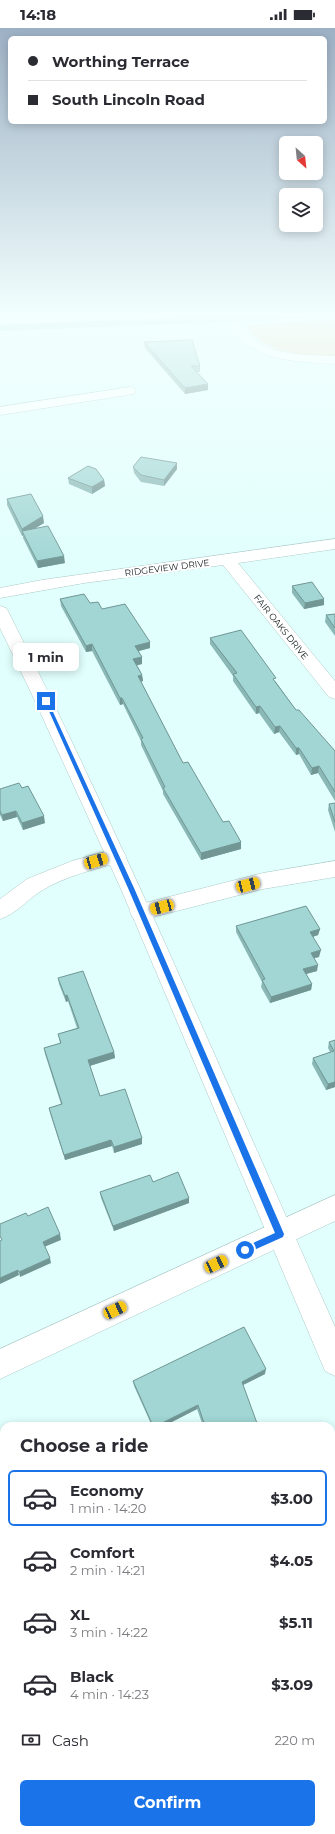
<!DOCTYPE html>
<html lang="en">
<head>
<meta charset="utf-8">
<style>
  body { margin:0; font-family:Montserrat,sans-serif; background:#f7f7f7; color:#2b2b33; height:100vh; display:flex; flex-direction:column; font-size:15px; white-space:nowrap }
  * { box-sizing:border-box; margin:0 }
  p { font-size:13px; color:#7c7c81 }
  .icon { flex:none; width:22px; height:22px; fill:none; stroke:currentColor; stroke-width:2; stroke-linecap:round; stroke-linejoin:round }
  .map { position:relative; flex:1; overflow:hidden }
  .side { position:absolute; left:0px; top:1394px; width:335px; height:412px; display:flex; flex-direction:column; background:#fff; border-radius:12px 12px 0 0; box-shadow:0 2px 10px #0003 }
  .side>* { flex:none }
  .guide { position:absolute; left:8px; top:8px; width:319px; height:88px; border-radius:6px; box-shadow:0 2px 10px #0003; display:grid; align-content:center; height:88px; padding:0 20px; background:#fff }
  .needle { width:26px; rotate:153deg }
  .tools { position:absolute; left:279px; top:108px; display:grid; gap:8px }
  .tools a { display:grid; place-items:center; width:44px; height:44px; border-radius:6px; background:#fff; box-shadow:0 2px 10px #0003; font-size:20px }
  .end { position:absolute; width:18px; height:18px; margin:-9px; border:5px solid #1a73e8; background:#fff; box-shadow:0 0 0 2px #fff }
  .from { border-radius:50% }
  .bubble { position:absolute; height:28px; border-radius:6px; background:#fff; box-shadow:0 2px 10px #0003; font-size:13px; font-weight:700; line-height:28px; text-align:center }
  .car { position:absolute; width:12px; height:24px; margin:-12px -6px; border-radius:5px; box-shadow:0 0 3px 1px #0007; background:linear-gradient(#f5c518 24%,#345 0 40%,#f5c518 0 76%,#345 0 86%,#f5c518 0) }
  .guide b { display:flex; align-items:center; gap:14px; height:38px; font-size:15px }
  .guide b+b { border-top:1px solid #e1e1e2 }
  .guide i { width:10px; height:10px; background:#2b2b33 }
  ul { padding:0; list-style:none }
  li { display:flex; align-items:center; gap:12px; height:56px; margin:0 8px 6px; padding:0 12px; border:2px solid transparent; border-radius:6px }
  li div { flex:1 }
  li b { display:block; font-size:15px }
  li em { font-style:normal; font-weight:700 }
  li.active { border-color:#1a73e8 }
  li>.icon { width:36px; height:36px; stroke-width:1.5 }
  h2 { padding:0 20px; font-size:18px; line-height:48px }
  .pay { display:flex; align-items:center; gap:10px; height:44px; padding:0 20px; font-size:15px }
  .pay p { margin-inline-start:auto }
  .button { display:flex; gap:8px; margin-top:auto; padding:8px 20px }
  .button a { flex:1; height:46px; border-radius:6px; background:#1a73e8; color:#fff; font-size:16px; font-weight:700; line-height:46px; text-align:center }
  .status { display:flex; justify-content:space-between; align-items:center; height:28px; padding:0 20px; background:#fff; direction:ltr }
  .status svg { height:11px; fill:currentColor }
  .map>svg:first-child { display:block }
  .green { fill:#f8d6b9 }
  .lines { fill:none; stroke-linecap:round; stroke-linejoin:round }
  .minor-casing { stroke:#adc9c8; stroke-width:1 }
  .tertiary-casing { stroke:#adc9c8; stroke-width:1 }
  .primary-casing { stroke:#e2e4e4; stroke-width:1 }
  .minor { fill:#fff; fill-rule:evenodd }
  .tertiary { fill:#fff; fill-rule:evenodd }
  .primary { fill:#8ed0ce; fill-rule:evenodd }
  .wall { fill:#8ab8b6 }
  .shaded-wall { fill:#719694 }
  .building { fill:#a1d6d4; stroke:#719694 }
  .route { fill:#1a73e8 }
  .labels { text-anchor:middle; stroke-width:4; stroke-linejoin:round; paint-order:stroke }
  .far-street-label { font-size:9px; fill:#111b1b; stroke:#fff }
</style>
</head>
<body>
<div class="status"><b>14:18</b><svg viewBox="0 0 49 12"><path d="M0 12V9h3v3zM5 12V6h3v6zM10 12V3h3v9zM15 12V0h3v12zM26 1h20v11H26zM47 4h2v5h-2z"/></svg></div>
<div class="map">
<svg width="335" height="1806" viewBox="0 0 335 1806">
  <rect width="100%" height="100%" fill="#e1fffd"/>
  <path class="green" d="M335,292V330C306,328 264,325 246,299L254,296Z"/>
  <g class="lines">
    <g class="minor-casing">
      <g id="minor">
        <path d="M228,288H236C239,292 240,297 243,301C262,328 306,327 335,328V336C291,333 248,334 226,290Z"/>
        <path d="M130,359L134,360L136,363L134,366L0,387V379Z"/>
        <path d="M335,511V521L238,535L335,653V671L329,669L223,537L84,555L0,570V560L42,552Z"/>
        <path d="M116,821L123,823L126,828L123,833C96,841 65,848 41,863C27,872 16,886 0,891V871L27,851L72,833Z"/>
        <path d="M335,833V849L263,861L141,892L133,890L130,884L133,878L141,876L263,845Z"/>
        <path d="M335,1167V1193L0,1351V1321Z"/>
      </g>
    </g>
    <g class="tertiary-casing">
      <path id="tertiary" d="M0,578L6,580L8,583C126,818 228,1059 335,1299V1348L325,1343L121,861L36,675L0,600Z"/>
    </g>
    <g class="primary-casing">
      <path id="primary" d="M223,287H312L306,290L0,303V297Z"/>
    </g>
    <use href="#minor" class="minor"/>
    <use href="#tertiary" class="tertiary"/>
    <use href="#primary" class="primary"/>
  </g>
  <g class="wall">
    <path d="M144,314L200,338V344H197L208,362L185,366L145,320Z"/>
    <path d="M133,439L177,441L164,458L141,454L134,445Z"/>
    <path d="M68,450L104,452L105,458L92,466L69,456Z"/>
    <path d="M7,471L44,495L34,501L65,535L38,540L23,510V507L22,508L7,477Z"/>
    <path d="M292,558L324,577L304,581L292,565Z"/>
    <path d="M60,571L90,575L102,581L150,620L139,623L142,636L137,637L142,647L143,653L141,654L183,735L223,794L241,814V821L201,832L163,766V763L141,717V713L123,676L120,677L92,623L86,624L61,578Z"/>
    <path d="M335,586V608L325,594L326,587Z"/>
    <path d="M210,610L276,654L296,682L335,723V773L318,745L311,747L299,726L296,727L279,704L274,706L259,685L256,686L233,653V648L210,616Z"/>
    <path d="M22,760L45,795L23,802L17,789L3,793L0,787V761Z"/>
    <path d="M335,775V804L328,782L329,776Z"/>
    <path d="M236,898L320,901L318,907L313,909L319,929L314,930L317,943L306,946L312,956L311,962L270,975L261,959L262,954L236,904Z"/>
    <path d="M58,950L114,1024L115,1030L90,1038L100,1068L142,1110V1116L114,1125L112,1118L65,1132L50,1085L49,1080L61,1076L45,1026L44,1020L60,1015L58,1006L77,1000L68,973L66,974L59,956Z"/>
    <path d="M335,1012V1059L326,1062L312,1036L313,1030L330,1024L328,1020L329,1014Z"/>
    <path d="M153,1154L189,1175L114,1203L101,1170L100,1164Z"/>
    <path d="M265,1346L243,1357L258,1398H203L197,1381L164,1398H152L134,1358L133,1353Z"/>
  </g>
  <g class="shaded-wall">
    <path d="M208,356V362L185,366V360Z"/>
    <path d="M177,435V441L164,458V452Z"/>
    <path d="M104,452L105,458L92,466V459Z"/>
    <path d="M43,488L44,495L24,507L22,503L23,507L22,508V501Z"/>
    <path d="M64,528L65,535L38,540L37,533Z"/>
    <path d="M324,571V577L304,581L305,575Z"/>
    <path d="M150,614V620L135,624V618Z"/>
    <path d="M92,616V623L86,624V618Z"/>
    <path d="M142,629V636L134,638L133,631Z"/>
    <path d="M142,647L143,653L138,654V648Z"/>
    <path d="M120,670H122L123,676L120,677Z"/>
    <path d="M260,678L259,685L256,686V679Z"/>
    <path d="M280,698L279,704L274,706L275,699Z"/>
    <path d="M296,720H299V726L296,727Z"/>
    <path d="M319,738L318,745L311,747L312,740Z"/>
    <path d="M16,783L17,789L3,793L2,787Z"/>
    <path d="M44,788L45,795L23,802L22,795Z"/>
    <path d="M241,814V821L201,832V825Z"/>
    <path d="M320,901L318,907L309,910L310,904Z"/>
    <path d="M321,922L319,929L310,931L311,925Z"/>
    <path d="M318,937L317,943L302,947L303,941Z"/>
    <path d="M312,956L311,962L270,975L271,969Z"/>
    <path d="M67,967L68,973L66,974L65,968Z"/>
    <path d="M114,1024L115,1030L89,1038L88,1032Z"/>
    <path d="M335,1054V1059L326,1062L328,1056Z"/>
    <path d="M142,1110V1116L114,1125V1119Z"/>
    <path d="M111,1112L112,1118L65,1132L64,1127Z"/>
    <path d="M189,1170V1175L114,1203L113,1198Z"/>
    <path d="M60,1206L61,1212L44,1219L43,1214Z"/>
    <path d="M50,1230L51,1235L20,1249L19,1244Z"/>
    <path d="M18,1242L19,1247L0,1256V1250Z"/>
    <path d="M266,1341L265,1346L241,1358L242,1354Z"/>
    <path d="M198,1377L197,1381L164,1398H156Z"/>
    <path d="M4,1467V1471L0,1473V1469Z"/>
    <path d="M4,1547V1550L0,1552V1548Z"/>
    <path d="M0,1583L4,1600V1606L0,1589Z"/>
  </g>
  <g class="building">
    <path d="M192,312L200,338H191L208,356L185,360L144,314Z"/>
    <path d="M141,429L177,435L164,452L141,447L133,439Z"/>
    <path d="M88,438L96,441L104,452L92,459L68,450Z"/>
    <path d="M31,466L43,488L22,501L7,471Z"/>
    <path d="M48,498L64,528L37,533L22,503Z"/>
    <path d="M312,554L324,571L305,575L292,558Z"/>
    <path d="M84,566L90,575L98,574L102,581L125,576L150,614L135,618L142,629L133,631L142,647L138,648L183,735L188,734L223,794L229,793L241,814L201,825L163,760L165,759L141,711L143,710L122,670H120L92,616L86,618L60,571Z"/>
    <path d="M335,586V600L326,587Z"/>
    <path d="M241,602L276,650L273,651L296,682H299L335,723V764L319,738L312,740L299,720H296L280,698L275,699L260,678L256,679L233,646L237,645L210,610Z"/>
    <path d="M19,755L22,760L28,758L44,788L22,795L16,783L2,787L0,783V761Z"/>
    <path d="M335,775V794L329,776Z"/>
    <path d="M306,878L320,901L310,904L321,922L311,925L318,937L303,941L312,956L271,969L262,952L265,951L236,898Z"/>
    <path d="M83,943L114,1024L88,1032L100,1068L125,1061L142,1110L114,1119L111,1112L64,1127L49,1080L62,1076L44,1020L61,1015L58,1006L79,1000L67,967L65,968L58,950Z"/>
    <path d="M335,1012V1054L328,1056L313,1030L334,1023L329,1014Z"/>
    <path d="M178,1144L189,1170L113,1198L100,1164L150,1147L153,1154Z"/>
    <path d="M48,1179L60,1206L43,1214L50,1230L19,1244L18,1242L0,1250V1213L2,1212L0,1208V1196L26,1185L28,1188Z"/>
    <path d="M244,1299L266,1341L242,1354L258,1398H205L198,1377L156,1398H153L133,1353Z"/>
    <path d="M4,1421V1467L0,1469V1422Z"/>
    <path d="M3,1508L4,1512V1547L0,1548V1509Z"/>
    <path d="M0,1589L4,1606V1753L0,1755Z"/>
    <path d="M335,1728V1757L331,1759V1730Z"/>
  </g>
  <linearGradient id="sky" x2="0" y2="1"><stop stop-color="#9db1c5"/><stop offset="0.53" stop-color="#f2fffe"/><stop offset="1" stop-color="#f2fffe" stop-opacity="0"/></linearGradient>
  <rect width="335" height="540" fill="url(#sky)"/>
  <path class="route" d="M44,672L48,673L134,860L284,1206L283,1209L245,1226L241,1222L242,1220L275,1205L128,860Z"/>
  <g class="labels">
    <g class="far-street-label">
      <text transform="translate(167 540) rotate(-7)" y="3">RIDGEVIEW DRIVE</text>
      <text transform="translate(281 599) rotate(51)" y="3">FAIR OAKS DRIVE</text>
    </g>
  </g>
</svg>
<div class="tools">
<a><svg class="needle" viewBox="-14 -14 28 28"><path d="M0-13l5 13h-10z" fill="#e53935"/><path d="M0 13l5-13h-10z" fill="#7c7c81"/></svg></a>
<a><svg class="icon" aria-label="layers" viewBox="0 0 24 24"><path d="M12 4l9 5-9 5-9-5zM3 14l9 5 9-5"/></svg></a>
</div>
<i class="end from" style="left:245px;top:1222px"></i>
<i class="end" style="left:46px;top:673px"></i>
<div class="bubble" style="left:13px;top:615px;width:66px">1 min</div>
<i class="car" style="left:96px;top:833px;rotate:74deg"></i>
<i class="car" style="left:248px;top:857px;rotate:76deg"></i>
<i class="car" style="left:162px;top:879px;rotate:255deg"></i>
<i class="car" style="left:216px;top:1236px;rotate:65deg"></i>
<i class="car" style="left:115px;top:1282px;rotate:65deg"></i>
<div class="guide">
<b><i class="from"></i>Worthing Terrace</b>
<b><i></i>South Lincoln Road</b>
</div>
<section class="side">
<h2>Choose a ride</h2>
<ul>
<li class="active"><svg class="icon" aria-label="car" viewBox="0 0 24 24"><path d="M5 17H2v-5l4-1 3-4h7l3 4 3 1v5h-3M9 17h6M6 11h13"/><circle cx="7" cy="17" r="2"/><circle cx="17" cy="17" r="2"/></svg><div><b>Economy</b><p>1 min · 14:20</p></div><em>$3.00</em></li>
<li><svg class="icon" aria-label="car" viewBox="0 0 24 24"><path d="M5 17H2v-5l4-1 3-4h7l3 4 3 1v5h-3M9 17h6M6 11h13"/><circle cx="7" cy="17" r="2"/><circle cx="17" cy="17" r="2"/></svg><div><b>Comfort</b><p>2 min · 14:21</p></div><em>$4.05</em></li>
<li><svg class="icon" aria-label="car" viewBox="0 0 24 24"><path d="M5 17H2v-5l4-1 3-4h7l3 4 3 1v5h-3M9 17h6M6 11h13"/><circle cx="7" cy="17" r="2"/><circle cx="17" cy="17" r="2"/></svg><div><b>XL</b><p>3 min · 14:22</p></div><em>$5.11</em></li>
<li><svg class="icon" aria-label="car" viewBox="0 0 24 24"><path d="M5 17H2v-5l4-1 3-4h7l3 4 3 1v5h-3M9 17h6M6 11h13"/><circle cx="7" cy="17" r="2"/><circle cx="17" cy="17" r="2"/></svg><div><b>Black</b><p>4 min · 14:23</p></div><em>$3.09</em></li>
</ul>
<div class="pay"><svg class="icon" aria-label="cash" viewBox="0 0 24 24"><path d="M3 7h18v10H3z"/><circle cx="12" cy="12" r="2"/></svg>Cash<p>220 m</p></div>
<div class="button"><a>Confirm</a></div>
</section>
</div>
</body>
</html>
